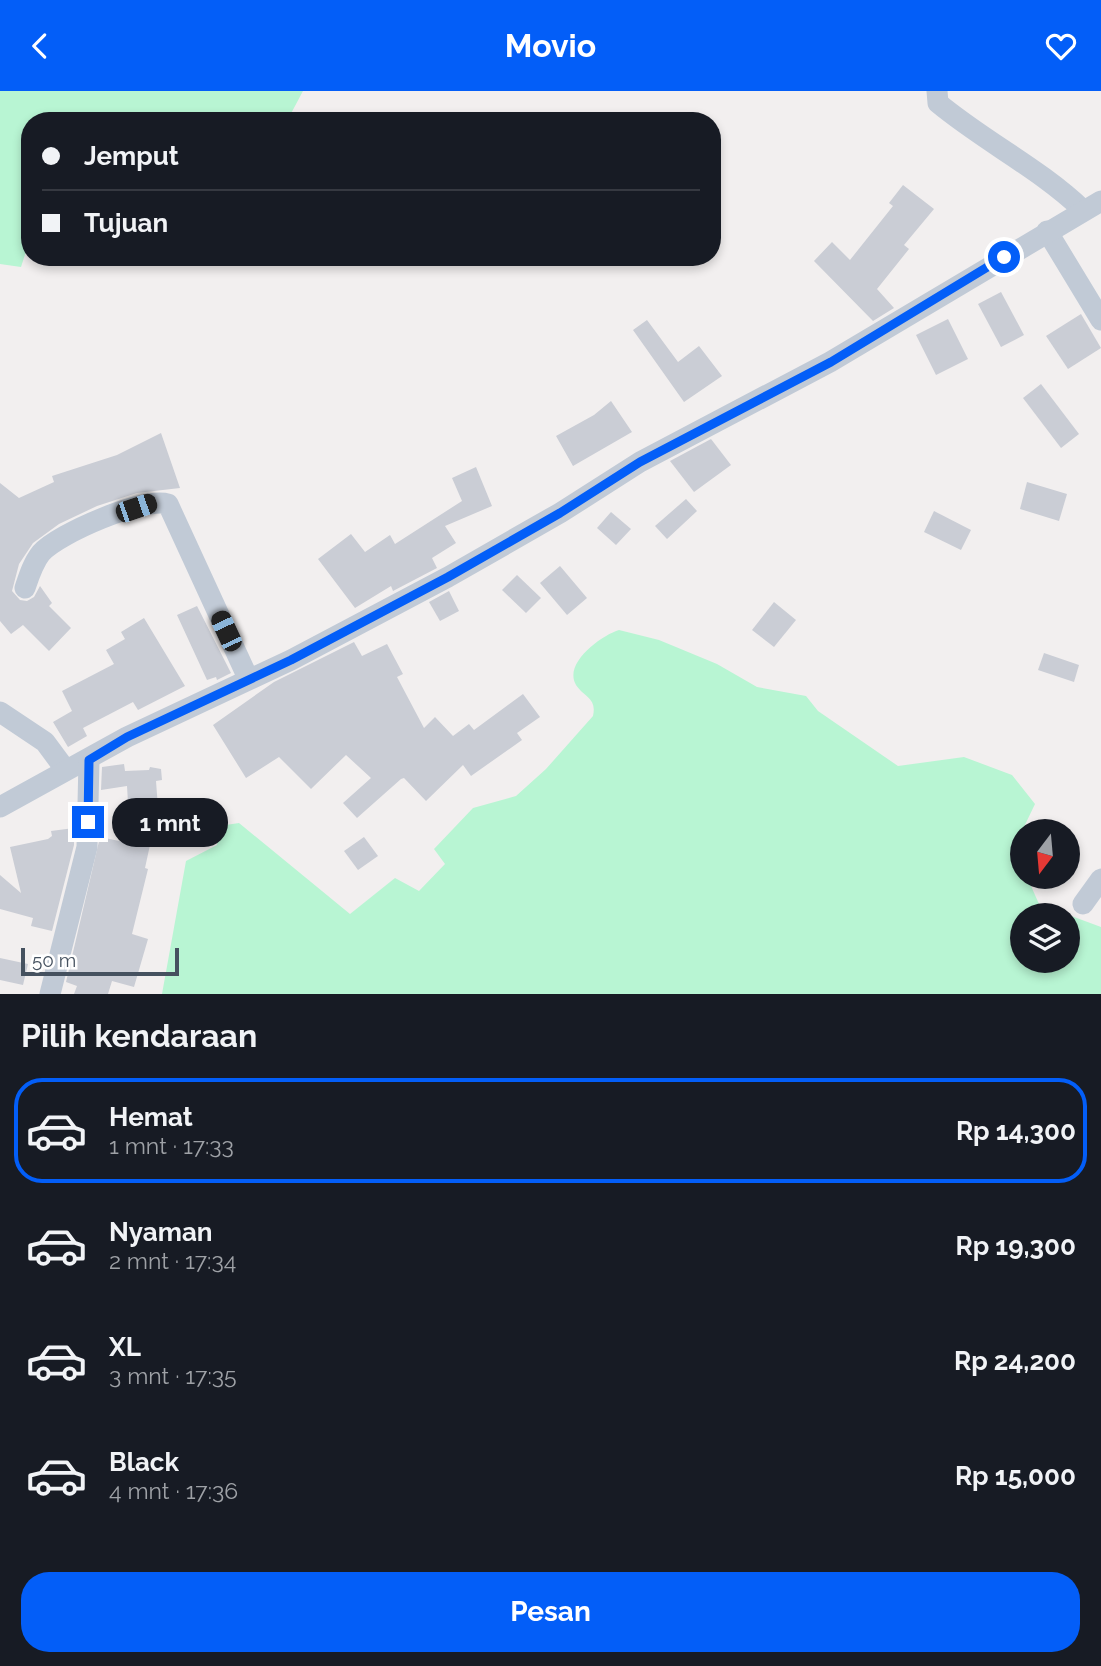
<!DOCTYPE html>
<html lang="id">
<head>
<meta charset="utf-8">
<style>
  body { margin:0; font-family:Raleway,sans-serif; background:#20242c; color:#f1f3f6; height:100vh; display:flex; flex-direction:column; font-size:26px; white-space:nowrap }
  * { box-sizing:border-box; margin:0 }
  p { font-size:23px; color:#9ea1a6 }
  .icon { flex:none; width:38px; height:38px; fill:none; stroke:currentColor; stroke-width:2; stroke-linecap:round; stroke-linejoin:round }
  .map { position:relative; height:903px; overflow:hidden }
  .drawer { display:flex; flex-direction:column; background:#171b24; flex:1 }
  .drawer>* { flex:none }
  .hud { position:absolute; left:21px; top:21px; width:700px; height:154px; border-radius:28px; box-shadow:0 4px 10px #0003; display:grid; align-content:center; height:154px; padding:0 21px; background:#171b24 }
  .needle { width:46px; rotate:196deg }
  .buttons { position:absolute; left:1010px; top:728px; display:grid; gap:14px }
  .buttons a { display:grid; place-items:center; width:70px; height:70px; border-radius:50%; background:#171b24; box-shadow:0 4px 10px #0003; font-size:35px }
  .scale { position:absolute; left:21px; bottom:18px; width:158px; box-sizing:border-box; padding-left:7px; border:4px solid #45515f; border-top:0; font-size:19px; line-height:24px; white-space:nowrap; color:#45515f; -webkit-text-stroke:5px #fff; paint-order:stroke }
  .end { position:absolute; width:32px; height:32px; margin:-16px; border:9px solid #035ef8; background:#fff; box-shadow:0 0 0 4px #fff }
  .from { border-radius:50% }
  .bubble { position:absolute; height:49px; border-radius:24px; background:#171b24; box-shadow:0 4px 10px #0003; font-size:23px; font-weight:700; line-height:49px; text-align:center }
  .car { position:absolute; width:21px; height:42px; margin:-21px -10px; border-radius:9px; box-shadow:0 0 5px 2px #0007; background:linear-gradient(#222 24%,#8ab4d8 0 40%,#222 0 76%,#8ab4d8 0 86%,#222 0) }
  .hud b { display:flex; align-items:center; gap:24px; height:66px; font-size:26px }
  .hud b+b { border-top:2px solid #363941 }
  .hud i { width:18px; height:18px; background:#f1f3f6 }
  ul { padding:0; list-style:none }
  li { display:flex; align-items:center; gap:21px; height:105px; margin:0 14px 10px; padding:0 7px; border:4px solid transparent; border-radius:28px }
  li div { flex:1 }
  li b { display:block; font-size:26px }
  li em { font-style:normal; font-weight:700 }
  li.current { border-color:#035ef8 }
  li>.icon { width:63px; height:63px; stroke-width:1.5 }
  h2 { padding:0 21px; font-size:32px; line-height:84px }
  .action { display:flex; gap:14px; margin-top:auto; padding:14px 21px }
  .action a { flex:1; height:80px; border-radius:28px; background:#035ef8; color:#fff; font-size:28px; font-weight:700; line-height:80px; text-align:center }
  header { display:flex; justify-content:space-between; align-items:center; height:91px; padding:0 21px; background:#035ef8; color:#fff; font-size:32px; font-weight:700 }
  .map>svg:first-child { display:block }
  .green { fill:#b8f5d3; fill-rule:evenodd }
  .building { fill:#cacdd5 }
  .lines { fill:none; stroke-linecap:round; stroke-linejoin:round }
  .minor { stroke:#c1cad6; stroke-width:21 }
  .route { stroke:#035ef8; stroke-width:9 }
</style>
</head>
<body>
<header><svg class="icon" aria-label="back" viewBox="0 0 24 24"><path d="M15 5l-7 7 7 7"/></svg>Movio<svg class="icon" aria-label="heart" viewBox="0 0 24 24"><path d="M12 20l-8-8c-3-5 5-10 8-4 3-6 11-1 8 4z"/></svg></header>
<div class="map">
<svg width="1101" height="903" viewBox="0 0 1101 903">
  <rect width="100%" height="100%" fill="#f2efef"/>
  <g class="green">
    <path d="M0,0H303L287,30H30V148L21,176L0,173Z"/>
    <path d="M619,539L659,549L717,573L757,596L806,605L818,620L898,675L964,666L1012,684L1035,713L1022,740V786H1027L1039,813L1101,836V903H162L186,770L217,754L219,735L239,732L350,823L395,787L419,800L445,773L434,758L473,717L516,705L546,678L593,625C597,607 585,607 576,594C563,572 602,544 619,539ZM1068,824V870H1022V824Z"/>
  </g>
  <g class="building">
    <path d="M903,94L934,118L904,154L909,158L877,198L894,217L873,230L814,170L832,151L850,169L893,115L889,112Z"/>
    <path d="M1001,201L1024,244L1001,256L978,213Z"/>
    <path d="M1081,223L1101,257L1068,278L1046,245Z"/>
    <path d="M948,228L968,268L936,284L916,244Z"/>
    <path d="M647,229L678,271L699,255L722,285L684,311L633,239Z"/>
    <path d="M1041,293L1079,343L1061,357L1023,307Z"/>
    <path d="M611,310L632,341L573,375L556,345L594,324Z"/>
    <path d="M161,342L180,397L137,402L97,415L59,433L33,452L19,473L12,500L20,509L27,510L34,506L40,495L52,512L49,515L71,537L49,560L23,534L11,543L0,530V392L19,407L54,391L52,385L117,364Z"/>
    <path d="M711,348L731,374L694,401L670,370Z"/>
    <path d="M476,376L492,415L445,435L456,452L432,467L437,477L393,500L391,495L355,517L318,468L351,443L365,461L390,444L395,453L462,410L452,387Z"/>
    <path d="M1027,391L1067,403L1059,430L1020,418Z"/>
    <path d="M686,408L697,420L667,448L655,435Z"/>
    <path d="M934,420L971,439L961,459L924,441Z"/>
    <path d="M611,421L631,438L616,454L597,437Z"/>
    <path d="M560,475L587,507L567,524L540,492Z"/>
    <path d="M517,484L541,507L526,522L502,499Z"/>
    <path d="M449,500L459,520L440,530L429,511Z"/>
    <path d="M774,511L796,529L774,556L752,539Z"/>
    <path d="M197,515L231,582L217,589L216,586L207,589L177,524Z"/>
    <path d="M144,527L185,595L138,619L133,611L83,637L87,645L68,656L53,631L72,620L62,600L114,573L106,559L125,548L121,541Z"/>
    <path d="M354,551L362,565L387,553L403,583L397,586L424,637L435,626L453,645L469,633L474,639L523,603L540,626L517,642L522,649L471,685L463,674L426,710L404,687L401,688L357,727L343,712L371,687L346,664L311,698L279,666L246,687L213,634L274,591Z"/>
    <path d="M1044,562L1079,574L1074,591L1038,579Z"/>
    <path d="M124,673L125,680L149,679L150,676L161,678L162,689L156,690L158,717L145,777L148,778L132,843L148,848L134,896L112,890L108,903H74L77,895L66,891L100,746L134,753L143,711L128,712L127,695L101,699L102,676Z"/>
    <path d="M74,737V754L52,840L31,835L33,827L0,818V784L21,802L10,756L48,748L52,745L51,740Z"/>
    <path d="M364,746L378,765L358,779L344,760Z"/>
    <path d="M0,867L28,873L23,894L0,889Z"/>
  </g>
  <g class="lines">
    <g class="minor">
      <path d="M937,0L938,12C985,51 1039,77 1083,119"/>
      <path d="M1047,140L1101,229"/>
      <path d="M25,497C29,485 33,472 41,462C59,442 143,406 168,413L248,587"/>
      <path d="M0,621L45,651L65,678"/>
      <path d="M0,716L127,646L291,569L448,486L560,422L640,371L830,271L1101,110"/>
      <path d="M1083,813L1101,788"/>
      <path d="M50,903L87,756L89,669"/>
    </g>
  </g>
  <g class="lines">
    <path class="route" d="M88,731L89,669L127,646L291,569L448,486L560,422L640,371L831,271L1004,166"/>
  </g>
</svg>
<div class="buttons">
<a><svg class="needle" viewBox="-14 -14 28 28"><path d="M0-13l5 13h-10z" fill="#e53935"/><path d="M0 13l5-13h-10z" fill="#9ea1a6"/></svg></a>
<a><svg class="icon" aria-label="layers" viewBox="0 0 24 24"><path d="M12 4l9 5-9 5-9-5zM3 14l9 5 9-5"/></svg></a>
</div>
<div class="scale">50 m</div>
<i class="end from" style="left:1004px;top:166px"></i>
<i class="end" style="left:88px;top:731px"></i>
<div class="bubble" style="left:112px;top:707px;width:116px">1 mnt</div>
<i class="car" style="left:136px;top:417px;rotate:71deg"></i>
<i class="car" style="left:226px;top:540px;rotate:335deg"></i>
<div class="hud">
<b><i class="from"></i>Jemput</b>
<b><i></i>Tujuan</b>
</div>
</div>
<section class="drawer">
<h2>Pilih kendaraan</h2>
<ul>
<li class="current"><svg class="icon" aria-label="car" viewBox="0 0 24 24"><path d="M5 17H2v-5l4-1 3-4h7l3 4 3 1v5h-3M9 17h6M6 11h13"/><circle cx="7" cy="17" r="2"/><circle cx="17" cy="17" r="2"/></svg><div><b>Hemat</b><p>1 mnt · 17:33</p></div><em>Rp 14,300</em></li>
<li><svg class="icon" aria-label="car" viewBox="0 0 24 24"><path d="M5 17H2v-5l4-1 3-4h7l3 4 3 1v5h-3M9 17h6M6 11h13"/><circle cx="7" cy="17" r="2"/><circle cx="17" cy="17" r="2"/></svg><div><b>Nyaman</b><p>2 mnt · 17:34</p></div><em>Rp 19,300</em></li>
<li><svg class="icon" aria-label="car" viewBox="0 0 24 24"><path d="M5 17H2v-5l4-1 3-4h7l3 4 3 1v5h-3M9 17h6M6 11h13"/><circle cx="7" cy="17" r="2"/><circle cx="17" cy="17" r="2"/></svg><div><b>XL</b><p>3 mnt · 17:35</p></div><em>Rp 24,200</em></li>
<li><svg class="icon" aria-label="car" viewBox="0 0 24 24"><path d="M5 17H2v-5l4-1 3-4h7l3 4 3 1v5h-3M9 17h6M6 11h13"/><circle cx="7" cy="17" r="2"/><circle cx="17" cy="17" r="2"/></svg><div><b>Black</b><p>4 mnt · 17:36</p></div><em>Rp 15,000</em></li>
</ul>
<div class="action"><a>Pesan</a></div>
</section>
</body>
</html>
